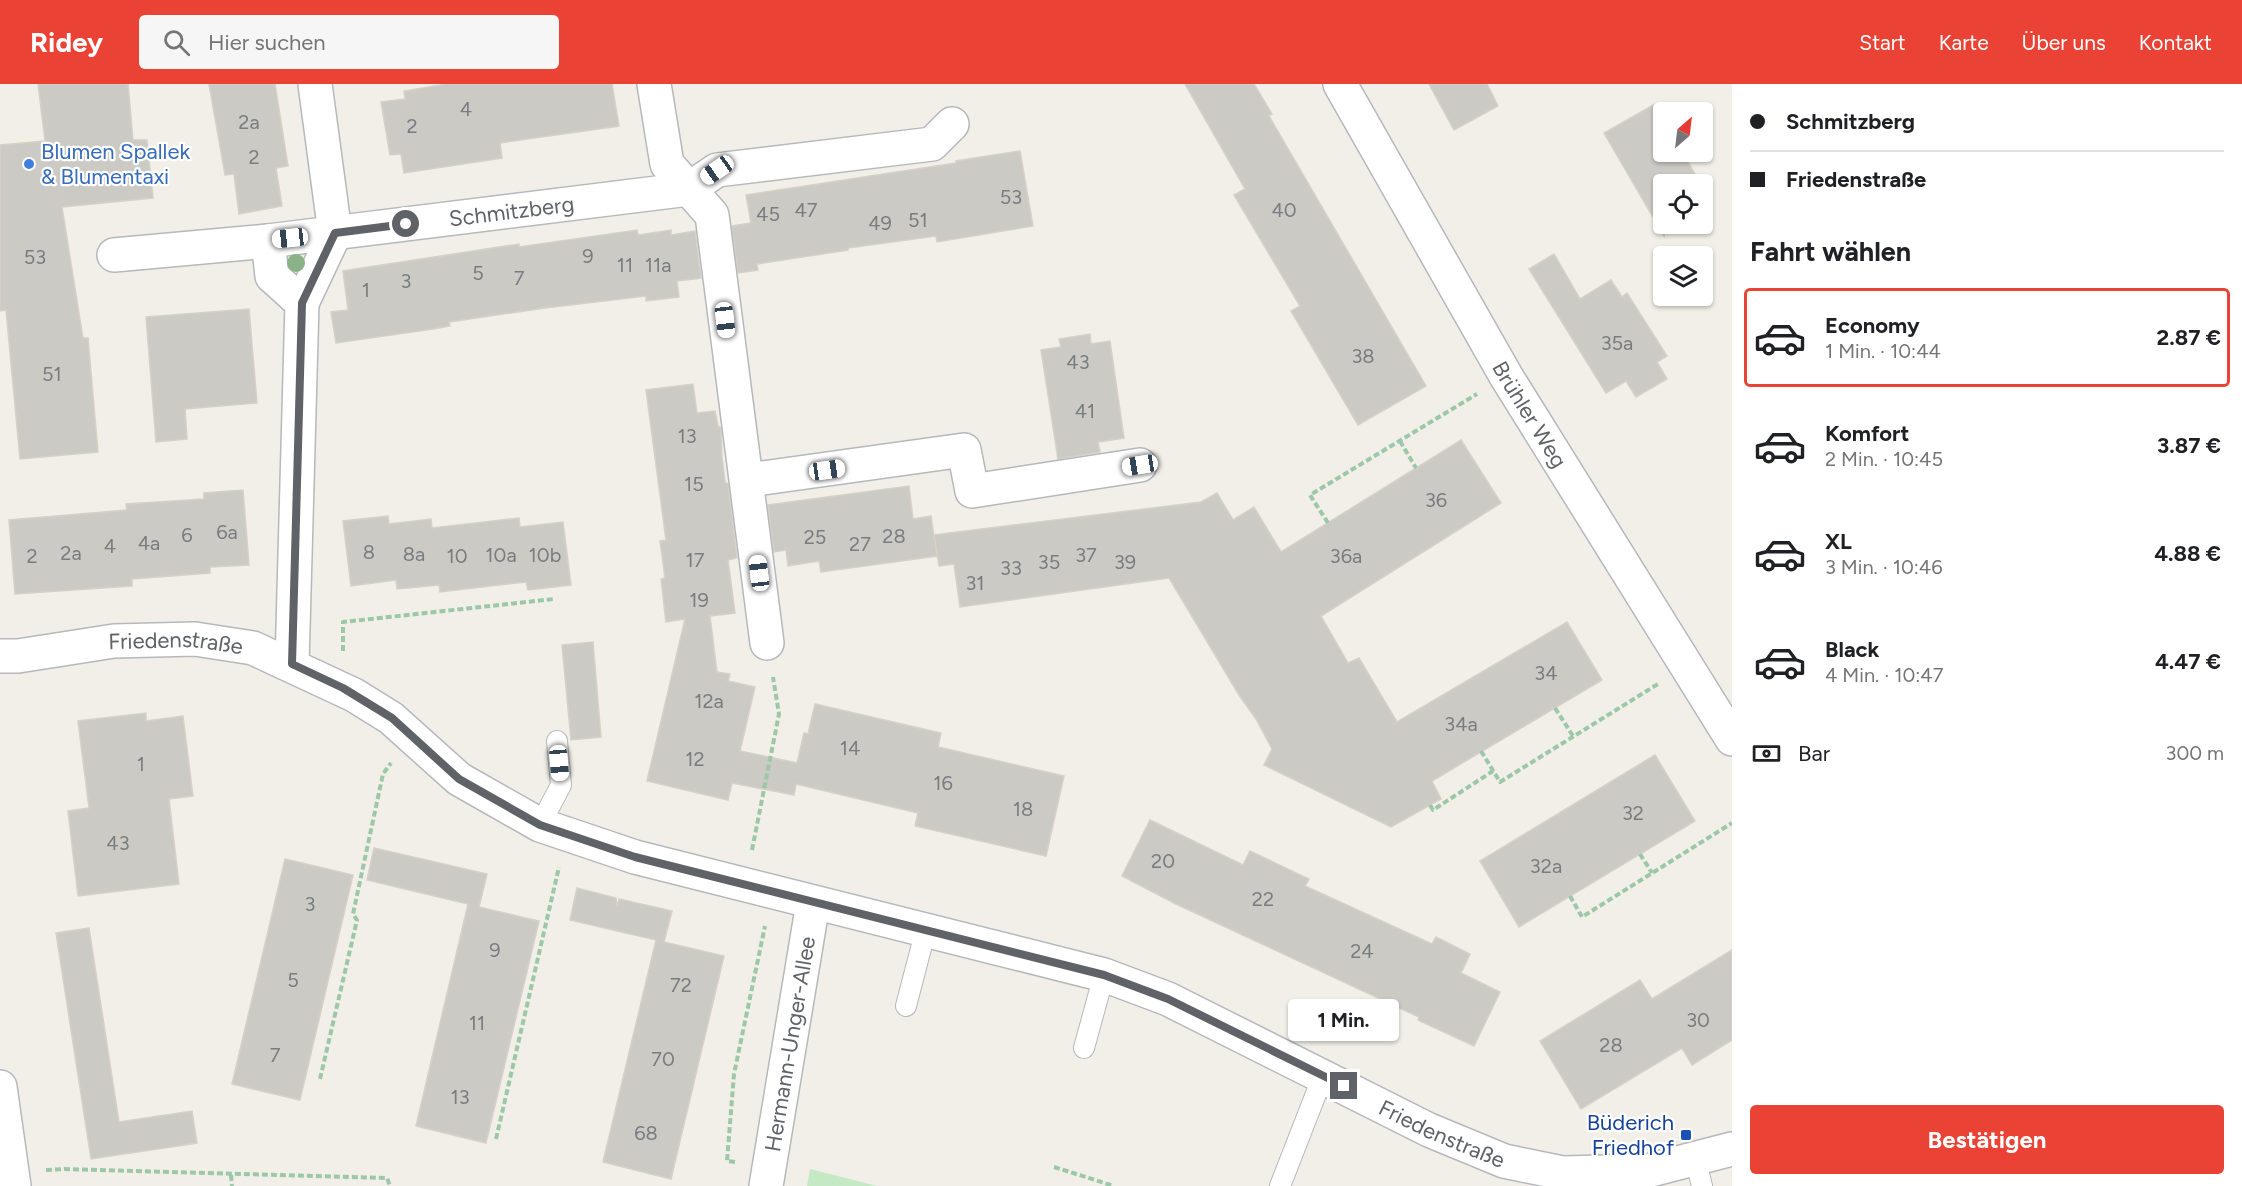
<!DOCTYPE html>
<html lang="de">
<head>
<meta charset="utf-8">
<style>
  body { margin:0; font-family:Figtree,sans-serif; background:#f6f6f6; color:#202124; height:100vh; display:flex; flex-direction:column; font-size:22px; white-space:nowrap }
  * { box-sizing:border-box; margin:0 }
  p { font-size:20px; color:#757577 }
  .icon { flex:none; width:33px; height:33px; fill:none; stroke:currentColor; stroke-width:2; stroke-linecap:round; stroke-linejoin:round }
  .map { position:relative; flex:1; overflow:hidden }
  .sheet { display:flex; flex-direction:column; background:#fff; width:510px }
  .sheet>* { flex:none }
  .guide { display:grid; align-content:center; height:132px; padding:0 18px; background:#fff }
  .needle { width:39px; rotate:28deg }
  .controls { position:absolute; left:1653px; top:18px; display:grid; gap:12px }
  .controls a { display:grid; place-items:center; width:60px; height:60px; border-radius:6px; background:#fff; box-shadow:0 2px 4px #0004; font-size:30px }
  .end { position:absolute; width:27px; height:27px; margin:-14px; border:8px solid #5f6368; background:#fff; box-shadow:0 0 0 3px #fff }
  .from { border-radius:50% }
  .bubble { position:absolute; height:42px; border-radius:6px; background:#fff; box-shadow:0 2px 4px #0004; font-size:20px; font-weight:700; line-height:42px; text-align:center }
  .car { position:absolute; width:18px; height:36px; margin:-18px -9px; border-radius:8px; box-shadow:0 0 4px 2px #0007; background:linear-gradient(#fff 24%,#345 0 40%,#fff 0 76%,#345 0 86%,#fff 0) }
  .guide b { display:flex; align-items:center; gap:21px; height:57px; font-size:22px }
  .guide b+b { border-top:2px solid #e0e0e0 }
  .guide i { width:15px; height:15px; background:#202124 }
  ul { padding:0; list-style:none }
  li { display:flex; align-items:center; gap:18px; height:99px; margin:0 12px 9px; padding:0 6px; border:3px solid transparent; border-radius:6px }
  li div { flex:1 }
  li b { display:block; font-size:22px }
  li em { font-style:normal; font-weight:700 }
  li.current { border-color:#ea4335 }
  li>.icon { width:54px; height:54px; stroke-width:1.5 }
  h2 { padding:0 18px; font-size:27px; line-height:72px }
  .pay { display:flex; align-items:center; gap:15px; height:66px; padding:0 18px; font-size:22px }
  .pay p { margin-inline-start:auto }
  .button { display:flex; gap:12px; margin-top:auto; padding:12px 18px }
  .button a { flex:1; height:69px; border-radius:6px; background:#ea4335; color:#fff; font-size:24px; font-weight:700; line-height:69px; text-align:center }
  header { display:flex; align-items:center; gap:36px; box-sizing:border-box; height:84px; padding:0 30px; background:#ea4335; color:#fff }
  header strong { font-size:28px }
  nav { display:flex; gap:33px; margin-inline-start:auto; font-size:21px }
  .search { width:420px; height:54px; background:#f6f6f6; display:flex; align-items:center; gap:15px; box-sizing:border-box; padding:0 21px; border-radius:6px; color:#757577; font-size:22px }
  main { display:flex; flex:1; min-height:0 }
  .map>svg:first-child { display:block }
  .green { fill:#c5e8c5 }
  .building { fill:#cccac5; stroke:#d6d1c6; stroke-width:1.5 }
  .lines { fill:none; stroke-linecap:round; stroke-linejoin:round }
  .lane-casing { stroke:#b5b8bc; stroke-width:22 }
  .street-casing { stroke:#b5b8bc; stroke-width:36 }
  .secondary-casing { stroke:#b6babf; stroke-width:36 }
  .path { stroke:#9cc7a9; stroke-width:4; stroke-dasharray:6 3; stroke-linecap:butt }
  .lane { stroke:#fff; stroke-width:20 }
  .street { stroke:#fff; stroke-width:33 }
  .secondary { stroke:#fff; stroke-width:33 }
  .tree { fill:#89b387 }
  .route { stroke:#5f6368; stroke-width:8 }
  .shop-dot { fill:#3f7fe0; stroke:#fff; stroke-width:2 }
  .transit-dot { fill:#1a4fb4; stroke:#fff; stroke-width:2 }
  .labels { text-anchor:middle; stroke-width:4.5; stroke-linejoin:round; paint-order:stroke }
  .number-label { font-size:20px; fill:#7a7d7f }
  .shop-label { font-size:22px; fill:#366cbe; stroke:#fff; text-anchor:start }
  .street-label { font-size:22px; fill:#5f6368; stroke:#fff }
  .transit-label { font-size:22px; fill:#164399; stroke:#fff; text-anchor:end }
</style>
</head>
<body>
<header>
<strong>Ridey</strong>
<div class="search"><svg class="icon" aria-label="search" viewBox="0 0 24 24"><circle cx="10" cy="10" r="6"/><path d="M15 15l6 6"/></svg>Hier suchen</div>
<nav><a>Start</a><a>Karte</a><a>Über uns</a><a>Kontakt</a></nav>
</header>
<main>
<div class="map">
<svg width="1732" height="1102" viewBox="0 0 1732 1102">
  <rect width="100%" height="100%" fill="#f1efe8"/>
  <path class="green" d="M810,1085L877,1102H807Z"/>
  <g class="building">
    <path d="M38,0H128L133,56H147L153,114L62,123L83,254H88L98,368L20,375L6,226L0,227V61L45,57Z"/>
    <path d="M209,0H275L288,82L276,84L282,122L239,130L234,90L225,91Z"/>
    <path d="M447,0H612L619,42L500,59L502,74L404,89L401,70L390,71L381,18L405,15L404,7Z"/>
    <path d="M1185,0H1254L1272,30L1269,32L1426,302L1358,341L1291,227L1300,222L1234,111L1245,105Z"/>
    <path d="M1429,0H1487L1498,22L1454,46Z"/>
    <path d="M1655,20L1664,35V68H1682L1701,100H1664V152L1604,49Z"/>
    <path d="M1020,67L1033,142L937,158L936,152L848,164V166L757,180L758,186L738,189L732,142L751,139L746,111L956,79V77Z"/>
    <path d="M637,146L638,151L671,146V151L695,147L701,194L677,197L679,213L646,217V212L545,224L449,238L450,242L433,245L336,259L331,228L348,226L343,187L519,160V163Z"/>
    <path d="M1554,170L1580,215L1611,196L1622,213L1627,209L1667,272L1657,278L1667,295L1636,313L1626,297L1606,309L1529,185Z"/>
    <path d="M249,225L257,319L185,325L187,355L156,358L146,233Z"/>
    <path d="M1090,250L1091,260L1110,257L1124,354L1098,358L1100,368L1058,375L1041,266L1061,263L1059,255Z"/>
    <path d="M693,300L697,329L715,327L718,342L721,344L722,373L725,398L728,400L737,474L728,476L735,529L710,532L717,588L730,590L728,597L755,603L740,667L797,679L804,649L808,650L815,620L941,649L938,663L1064,692L1046,772L915,742L918,729L796,700L794,711L732,699L728,716L647,697L685,535L666,538L661,495L665,494L660,457L666,456L646,306Z"/>
    <path d="M1461,356L1501,419L1321,532L1348,579L1359,574L1397,638L1567,538L1602,596L1432,697L1441,715L1391,743L1264,681L1272,665L1256,635L1239,611L1169,494L960,523L954,480L939,482L934,451L1201,418L1217,409L1233,436L1254,423L1281,468Z"/>
    <path d="M909,402L913,435L931,432L937,472L821,488L819,477L788,482L786,466L774,468L768,421Z"/>
    <path d="M243,406L249,481L210,483V489L132,495V502L15,510L9,436L127,426L126,420L204,415V409Z"/>
    <path d="M388,432L389,440L431,435L432,444L519,434L520,443L563,438L571,501L528,506L526,498L440,508L439,501L397,505L396,496L351,502L343,437Z"/>
    <path d="M593,558L601,653L571,656L562,561Z"/>
    <path d="M146,629V637L183,632L193,712L169,715L179,800L78,812L68,727L89,724L78,637Z"/>
    <path d="M1655,671L1695,737L1519,843L1480,777Z"/>
    <path d="M1150,736L1243,781L1250,767L1309,795L1305,802L1432,860L1436,853L1470,870L1461,889L1500,908L1474,962L1418,936L1419,933L1176,820L1122,792Z"/>
    <path d="M374,764L487,790L479,823L539,837L486,1059L416,1042L468,820L367,796Z"/>
    <path d="M285,775L353,791L300,1016L232,1000Z"/>
    <path d="M577,804L616,814L617,823L619,815L672,827L664,858L724,872L671,1095L603,1078L656,856L570,836Z"/>
    <path d="M89,844L119,1038L192,1027L197,1059L91,1075L56,849Z"/>
    <path d="M1732,866V956L1692,981L1682,964L1581,1025L1540,957L1640,896L1652,915Z"/>
  </g>
  <g class="lines">
    <g class="lane-casing">
      <g id="lane">
        <path d="M540,741L561,701L557,657"/>
        <path d="M906,922L926,845"/>
        <path d="M1084,964L1104,891"/>
        <path d="M1695,1074L1702,1102"/>
        <path d="M1280,1102L1323,992"/>
      </g>
    </g>
    <g class="street-casing">
      <g id="street">
        <path d="M654,0L667,80L712,131L767,559"/>
        <path id="s1" d="M1340,0L1506,292L1732,655"/>
        <path d="M268,157L272,192L302,219"/>
        <path id="s2" d="M114,171L268,157L689,105L717,86L932,60L952,40"/>
        <path d="M748,396L964,366L972,407L1140,381"/>
        <path id="s3" d="M0,572H18L114,557L195,555L253,564L354,611L391,634L459,695L540,741L635,773L1104,891L1168,915L1429,1046L1504,1077L1562,1089L1647,1087L1732,1065"/>
        <path d="M292,580L302,219L335,149L315,0"/>
        <path id="s4" d="M766,1102L813,819"/>
      </g>
    </g>
    <g class="secondary-casing">
      <path id="secondary" d="M0,1003L14,1102"/>
    </g>
    <g class="path">
      <path d="M1400,357L1416,384"/>
      <path d="M1328,439L1310,411L1477,310"/>
      <path d="M343,567V538L554,515"/>
      <path d="M1555,624L1573,652"/>
      <path d="M1481,667L1500,698L1658,600"/>
      <path d="M1430,721L1433,726L1493,687"/>
      <path d="M752,766L779,630L773,593"/>
      <path d="M1640,770L1652,789"/>
      <path d="M1570,812L1582,833L1732,739"/>
      <path d="M320,995L357,836L353,830L383,690L391,679"/>
      <path d="M496,1055L559,783"/>
      <path d="M735,1078L727,1077L734,990L765,842"/>
      <path d="M1054,1083L1114,1102"/>
      <path d="M46,1086L65,1085L387,1094L390,1102"/>
      <path d="M231,1091L232,1102"/>
    </g>
    <use href="#lane" class="lane"/>
    <use href="#street" class="street"/>
    <use href="#secondary" class="secondary"/>
  </g>
  <circle class="tree" cx="296" cy="179" r="9"/>
  <g class="lines">
    <path class="route" d="M406,140L335,149L302,219L292,580L343,604L392,634L459,695L540,741L635,773L1104,891L1168,915L1344,1002"/>
  </g>
  <circle class="shop-dot" cx="29" cy="80" r="6"/>
  <rect class="transit-dot" x="1680" y="1045" width="12" height="12" rx="3"/>
  <g class="labels">
    <g class="number-label">
      <text x="466" y="32">4</text>
      <text x="249" y="45">2a</text>
      <text x="412" y="49">2</text>
      <text x="254" y="80">2</text>
      <text x="1011" y="120">53</text>
      <text x="806" y="133">47</text>
      <text x="1284" y="133">40</text>
      <text x="768" y="137">45</text>
      <text x="918" y="143">51</text>
      <text x="880" y="146">49</text>
      <text x="588" y="179">9</text>
      <text x="35" y="180">53</text>
      <text x="625" y="188">11</text>
      <text x="658" y="188">11a</text>
      <text x="478" y="196">5</text>
      <text x="519" y="201">7</text>
      <text x="406" y="204">3</text>
      <text x="366" y="213">1</text>
      <text x="1617" y="266">35a</text>
      <text x="1363" y="279">38</text>
      <text x="1078" y="285">43</text>
      <text x="52" y="297">51</text>
      <text x="1085" y="334">41</text>
      <text x="687" y="359">13</text>
      <text x="694" y="407">15</text>
      <text x="1436" y="423">36</text>
      <text x="227" y="455">6a</text>
      <text x="187" y="458">6</text>
      <text x="894" y="459">28</text>
      <text x="815" y="460">25</text>
      <text x="149" y="466">4a</text>
      <text x="860" y="467">27</text>
      <text x="110" y="469">4</text>
      <text x="369" y="475">8</text>
      <text x="71" y="476">2a</text>
      <text x="414" y="477">8a</text>
      <text x="501" y="478">10a</text>
      <text x="545" y="478">10b</text>
      <text x="1086" y="478">37</text>
      <text x="32" y="479">2</text>
      <text x="457" y="479">10</text>
      <text x="1346" y="479">36a</text>
      <text x="695" y="483">17</text>
      <text x="1049" y="485">35</text>
      <text x="1125" y="485">39</text>
      <text x="1011" y="491">33</text>
      <text x="975" y="506">31</text>
      <text x="699" y="523">19</text>
      <text x="1546" y="596">34</text>
      <text x="709" y="624">12a</text>
      <text x="1461" y="647">34a</text>
      <text x="850" y="671">14</text>
      <text x="695" y="682">12</text>
      <text x="141" y="687">1</text>
      <text x="943" y="706">16</text>
      <text x="1023" y="732">18</text>
      <text x="1633" y="736">32</text>
      <text x="118" y="766">43</text>
      <text x="1163" y="784">20</text>
      <text x="1546" y="789">32a</text>
      <text x="1263" y="822">22</text>
      <text x="310" y="827">3</text>
      <text x="495" y="873">9</text>
      <text x="1362" y="874">24</text>
      <text x="293" y="903">5</text>
      <text x="681" y="908">72</text>
      <text x="1698" y="943">30</text>
      <text x="477" y="946">11</text>
      <text x="1611" y="968">28</text>
      <text x="275" y="978">7</text>
      <text x="663" y="982">70</text>
      <text x="460" y="1020">13</text>
      <text x="646" y="1056">68</text>
    </g>
    <g class="shop-label">
      <text x="41" y="75">Blumen Spallek<tspan x="41" dy="25">&amp; Blumentaxi</tspan></text>
    </g>
    <g class="street-label">
      <text dy="8" stroke="none"><textPath href="#s2" startOffset="400">Schmitzberg</textPath></text>
      <text dy="8" stroke="none"><textPath href="#s1" startOffset="381">Brühler Weg</textPath></text>
      <text dy="8" stroke="none"><textPath href="#s3" startOffset="177">Friedenstraße</textPath></text>
      <text dy="8" stroke="none"><textPath href="#s4" startOffset="144">Hermann-Unger-Allee</textPath></text>
      <text dy="8" stroke="none"><textPath href="#s3" startOffset="1552">Friedenstraße</textPath></text>
    </g>
    <g class="transit-label">
      <text x="1674" y="1046">Büderich<tspan x="1674" dy="25">Friedhof</tspan></text>
    </g>
  </g>
</svg>
<div class="controls">
<a><svg class="needle" viewBox="-14 -14 28 28"><path d="M0-13l5 13h-10z" fill="#e53935"/><path d="M0 13l5-13h-10z" fill="#757577"/></svg></a>
<a><svg class="icon" aria-label="locate" viewBox="0 0 24 24"><circle cx="12" cy="12" r="6"/><path d="M12 2v4M12 18v4M2 12h4M18 12h4"/></svg></a>
<a><svg class="icon" aria-label="layers" viewBox="0 0 24 24"><path d="M12 4l9 5-9 5-9-5zM3 14l9 5 9-5"/></svg></a>
</div>
<i class="end from" style="left:406px;top:140px"></i>
<i class="end" style="left:1344px;top:1002px"></i>
<div class="bubble" style="left:1288px;top:915px;width:111px">1 Min.</div>
<i class="car" style="left:717px;top:86px;rotate:235deg"></i>
<i class="car" style="left:290px;top:154px;rotate:264deg"></i>
<i class="car" style="left:725px;top:236px;rotate:173deg"></i>
<i class="car" style="left:1140px;top:381px;rotate:261deg"></i>
<i class="car" style="left:827px;top:386px;rotate:82deg"></i>
<i class="car" style="left:759px;top:489px;rotate:353deg"></i>
<i class="car" style="left:559px;top:679px;rotate:175deg"></i>
</div>
<section class="sheet">
<div class="guide">
<b><i class="from"></i>Schmitzberg</b>
<b><i></i>Friedenstraße</b>
</div>
<h2>Fahrt wählen</h2>
<ul>
<li class="current"><svg class="icon" aria-label="car" viewBox="0 0 24 24"><path d="M5 17H2v-5l4-1 3-4h7l3 4 3 1v5h-3M9 17h6M6 11h13"/><circle cx="7" cy="17" r="2"/><circle cx="17" cy="17" r="2"/></svg><div><b>Economy</b><p>1 Min. · 10:44</p></div><em>2.87 €</em></li>
<li><svg class="icon" aria-label="car" viewBox="0 0 24 24"><path d="M5 17H2v-5l4-1 3-4h7l3 4 3 1v5h-3M9 17h6M6 11h13"/><circle cx="7" cy="17" r="2"/><circle cx="17" cy="17" r="2"/></svg><div><b>Komfort</b><p>2 Min. · 10:45</p></div><em>3.87 €</em></li>
<li><svg class="icon" aria-label="car" viewBox="0 0 24 24"><path d="M5 17H2v-5l4-1 3-4h7l3 4 3 1v5h-3M9 17h6M6 11h13"/><circle cx="7" cy="17" r="2"/><circle cx="17" cy="17" r="2"/></svg><div><b>XL</b><p>3 Min. · 10:46</p></div><em>4.88 €</em></li>
<li><svg class="icon" aria-label="car" viewBox="0 0 24 24"><path d="M5 17H2v-5l4-1 3-4h7l3 4 3 1v5h-3M9 17h6M6 11h13"/><circle cx="7" cy="17" r="2"/><circle cx="17" cy="17" r="2"/></svg><div><b>Black</b><p>4 Min. · 10:47</p></div><em>4.47 €</em></li>
</ul>
<div class="pay"><svg class="icon" aria-label="cash" viewBox="0 0 24 24"><path d="M3 7h18v10H3z"/><circle cx="12" cy="12" r="2"/></svg>Bar<p>300 m</p></div>
<div class="button"><a>Bestätigen</a></div>
</section>
</main>
</body>
</html>
